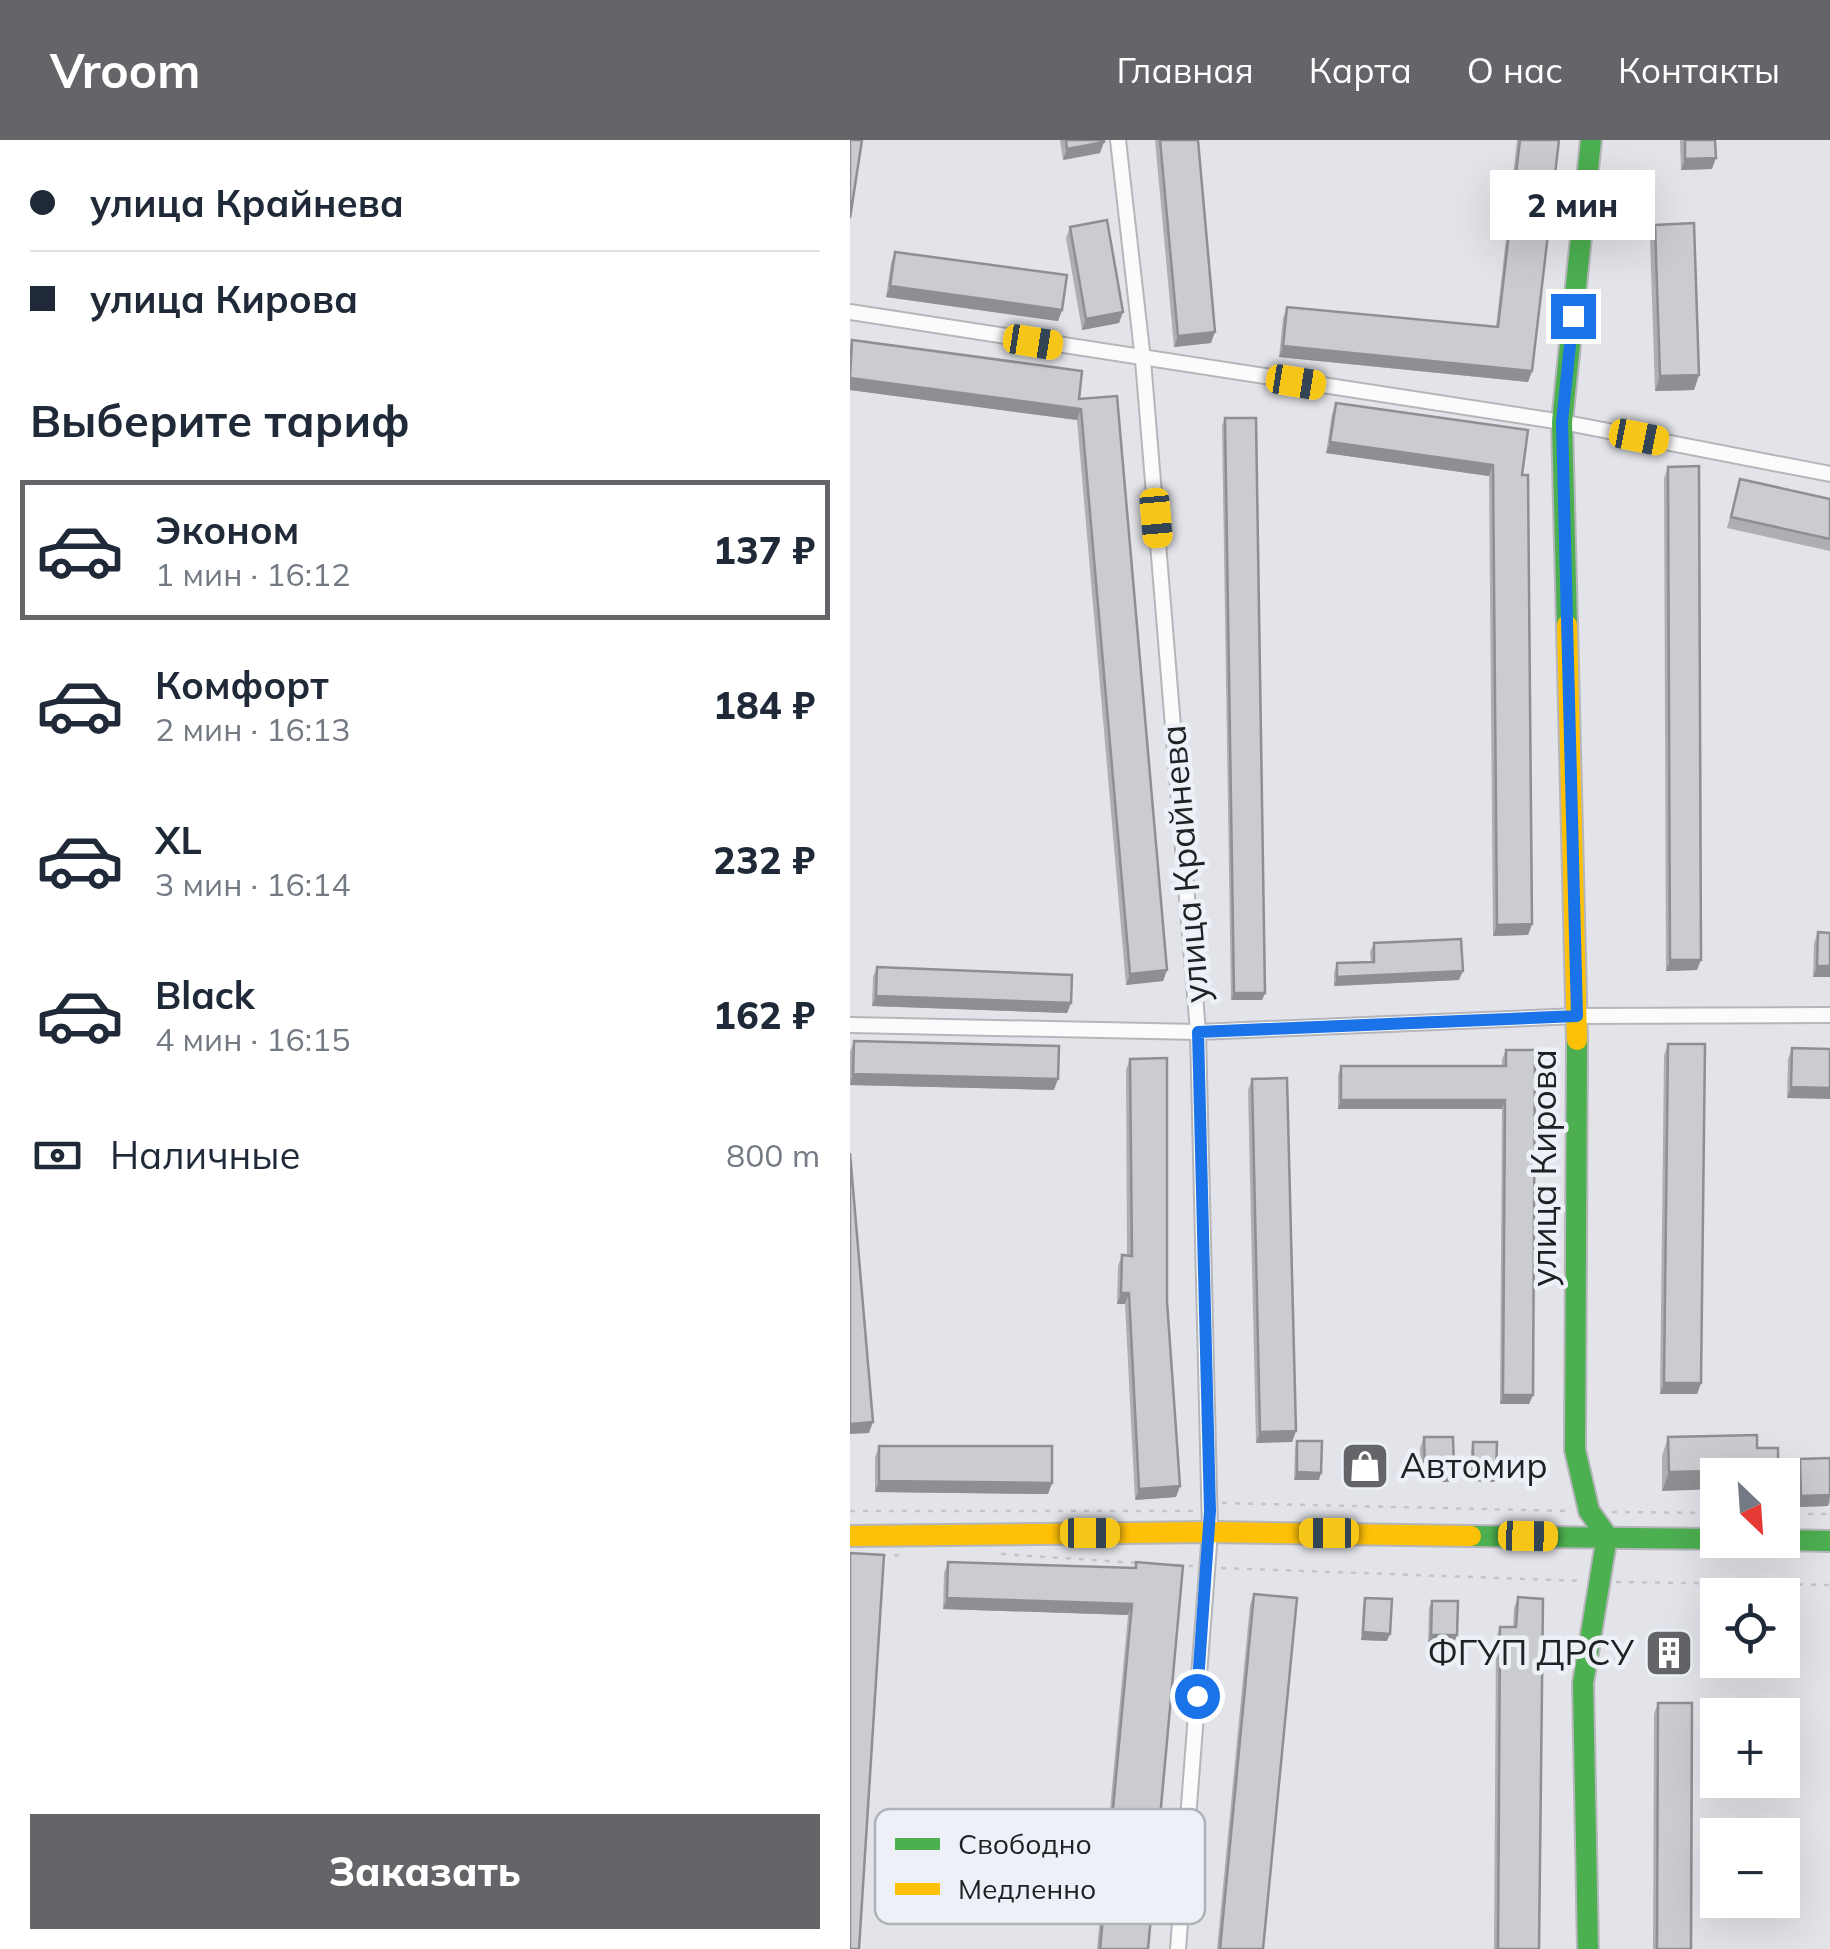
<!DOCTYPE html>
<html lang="ru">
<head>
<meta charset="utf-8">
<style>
  body { margin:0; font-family:Mulish,sans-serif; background:#f6f6f7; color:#1f2937; height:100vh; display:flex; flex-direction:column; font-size:38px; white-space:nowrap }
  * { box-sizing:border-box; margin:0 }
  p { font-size:32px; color:#747a83 }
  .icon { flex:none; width:55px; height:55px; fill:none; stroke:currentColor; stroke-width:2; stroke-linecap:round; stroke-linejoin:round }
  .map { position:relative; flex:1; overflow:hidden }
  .side { display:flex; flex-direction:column; background:#fff; width:850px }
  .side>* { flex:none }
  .banner { display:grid; align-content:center; height:220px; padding:0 30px; background:#fff }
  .needle { width:65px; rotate:155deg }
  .tools { position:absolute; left:850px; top:1318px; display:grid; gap:20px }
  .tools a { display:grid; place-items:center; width:100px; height:100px; border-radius:0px; background:#fff; box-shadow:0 10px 40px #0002; font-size:50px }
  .end { position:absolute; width:45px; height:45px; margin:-22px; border:12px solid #1a73e8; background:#fff; box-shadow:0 0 0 5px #fff }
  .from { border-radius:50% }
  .bubble { position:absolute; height:70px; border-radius:0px; background:#fff; box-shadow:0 10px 40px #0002; font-size:32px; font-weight:800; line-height:70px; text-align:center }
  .car { position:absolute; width:30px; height:60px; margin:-30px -15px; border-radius:12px; box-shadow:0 0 8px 2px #0007; background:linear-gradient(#f5c518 24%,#345 0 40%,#f5c518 0 76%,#345 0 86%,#f5c518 0) }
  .banner b { display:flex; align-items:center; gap:35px; height:95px; font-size:38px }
  .banner b+b { border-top:2px solid #e0e1e3 }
  .banner i { width:25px; height:25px; background:#1f2937 }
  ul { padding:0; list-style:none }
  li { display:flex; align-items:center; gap:30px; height:140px; margin:0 20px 15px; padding:0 10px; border:5px solid transparent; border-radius:0px }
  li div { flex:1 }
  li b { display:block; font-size:38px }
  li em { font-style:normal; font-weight:800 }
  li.on { border-color:#646569 }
  li>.icon { width:90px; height:90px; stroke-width:1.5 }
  h2 { padding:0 30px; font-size:45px; line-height:120px }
  .pay { display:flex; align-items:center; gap:25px; height:110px; padding:0 30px; font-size:38px }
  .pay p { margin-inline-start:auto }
  .cta { display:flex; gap:20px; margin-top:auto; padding:20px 30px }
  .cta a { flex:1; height:115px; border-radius:0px; background:#646569; color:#fff; font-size:40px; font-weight:800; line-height:115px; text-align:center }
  header { display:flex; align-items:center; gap:60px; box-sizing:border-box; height:140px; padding:0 50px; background:#646569; color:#fff }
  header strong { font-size:48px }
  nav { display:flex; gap:55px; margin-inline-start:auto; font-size:35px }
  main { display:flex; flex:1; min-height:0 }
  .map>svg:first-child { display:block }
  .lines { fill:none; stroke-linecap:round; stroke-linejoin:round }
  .street-casing { stroke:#b5b6ba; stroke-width:18 }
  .fast-casing { stroke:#b5b6ba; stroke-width:24 }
  .slow-casing { stroke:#b5b6ba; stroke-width:24 }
  .path { stroke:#c4c5c6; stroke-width:2.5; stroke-dasharray:5 8; stroke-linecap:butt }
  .street { stroke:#fbfbfc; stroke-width:14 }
  .fast { stroke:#4caf50; stroke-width:20 }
  .slow { stroke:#ffc107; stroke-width:20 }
  .wall { fill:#afafb3 }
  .shaded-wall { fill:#8e8f92 }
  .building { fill:#cbccd0; stroke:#8e8f92; stroke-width:2.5 }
  .route { stroke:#1a73e8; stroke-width:12 }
  .labels { text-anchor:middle; stroke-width:9; stroke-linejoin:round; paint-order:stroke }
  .street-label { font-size:35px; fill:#202124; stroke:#eef0f8 }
  .poi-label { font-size:35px; fill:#202124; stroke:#eef0f8; text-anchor:start }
  .key { fill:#eef0f8; stroke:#b0b2b8; stroke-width:2.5 }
  .key-label { font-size:28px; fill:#202124 }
</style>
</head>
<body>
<header>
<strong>Vroom</strong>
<nav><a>Главная</a><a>Карта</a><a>О нас</a><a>Контакты</a></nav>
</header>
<main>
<section class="side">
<div class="banner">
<b><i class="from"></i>улица Крайнева</b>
<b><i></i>улица Кирова</b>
</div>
<h2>Выберите тариф</h2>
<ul>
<li class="on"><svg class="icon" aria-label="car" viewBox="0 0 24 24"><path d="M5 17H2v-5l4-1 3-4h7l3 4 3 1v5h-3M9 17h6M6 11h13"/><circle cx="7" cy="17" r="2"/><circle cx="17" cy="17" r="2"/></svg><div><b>Эконом</b><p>1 мин · 16:12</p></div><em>137 ₽</em></li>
<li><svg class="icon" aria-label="car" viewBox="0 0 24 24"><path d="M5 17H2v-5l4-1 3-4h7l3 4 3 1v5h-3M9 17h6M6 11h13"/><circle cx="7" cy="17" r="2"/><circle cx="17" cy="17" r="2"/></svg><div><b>Комфорт</b><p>2 мин · 16:13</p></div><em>184 ₽</em></li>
<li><svg class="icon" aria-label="car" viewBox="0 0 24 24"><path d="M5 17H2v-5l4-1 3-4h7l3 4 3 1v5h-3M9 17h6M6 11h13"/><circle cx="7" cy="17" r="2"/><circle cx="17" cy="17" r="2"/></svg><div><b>XL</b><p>3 мин · 16:14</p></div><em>232 ₽</em></li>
<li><svg class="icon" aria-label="car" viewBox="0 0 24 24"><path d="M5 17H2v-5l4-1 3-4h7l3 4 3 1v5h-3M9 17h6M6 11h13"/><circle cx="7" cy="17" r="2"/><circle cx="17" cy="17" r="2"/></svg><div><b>Black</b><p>4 мин · 16:15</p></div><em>162 ₽</em></li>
</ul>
<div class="pay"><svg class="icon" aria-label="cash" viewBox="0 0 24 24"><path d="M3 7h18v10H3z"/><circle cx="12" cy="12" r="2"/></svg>Наличные<p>800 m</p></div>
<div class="cta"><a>Заказать</a></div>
</section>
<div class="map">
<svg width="980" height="1809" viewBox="0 0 980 1809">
  <rect width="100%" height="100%" fill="#e3e4e9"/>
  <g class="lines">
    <g class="street-casing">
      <g id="street">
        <path d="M268,0L293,220L348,892L360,1392L328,1809"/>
        <path d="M0,172L712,282L980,334"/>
        <path d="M0,885L348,892L727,876L980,875"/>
      </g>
    </g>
    <g class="fast-casing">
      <g id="fast">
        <path d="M717,485L712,282L741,0"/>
        <path d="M727,900L725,1310L739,1371L757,1396L733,1543L738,1809"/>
        <path d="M621,1396L868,1399"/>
        <path d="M932,1400L980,1401"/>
      </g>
    </g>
    <g class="slow-casing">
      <g id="slow">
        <path d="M717,485L727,900"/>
        <path d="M0,1396L360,1392L621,1396"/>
      </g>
    </g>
    <g class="path">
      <path d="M372,1363L719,1371"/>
      <path d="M0,1371H343"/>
      <path d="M762,1372L868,1373"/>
      <path d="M932,1374H980"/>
      <path d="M151,1414L288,1423"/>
      <path d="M31,1416L53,1415"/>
      <path d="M326,1425L343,1426"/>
      <path d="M371,1428L733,1441"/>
      <path d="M766,1442L980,1445"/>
    </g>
    <use href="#street" class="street"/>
    <use href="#fast" class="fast"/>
    <use href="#slow" class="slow"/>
  </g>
  <g class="wall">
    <path d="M210,0H254L250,13L213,20Z"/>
    <path d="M305,0H348L361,203L324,207Z"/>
    <path d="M667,0H709L682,231L678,242L429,217L433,178L437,167L646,187Z"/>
    <path d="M830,0H865L862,29L831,30Z"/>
    <path d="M805,85L849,235L844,250L805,251L800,99Z"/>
    <path d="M220,87L273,172L269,183L232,190L216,98Z"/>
    <path d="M45,112L212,170L208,181L36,157L41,123Z"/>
    <path d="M2,200L229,259L267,256L317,830L313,841L276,845L227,280L0,250V206Z"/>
    <path d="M486,263L672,335L682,784L678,795L643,796L639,336L476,313L482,274Z"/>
    <path d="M375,278L415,853L412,860H381L372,286Z"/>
    <path d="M818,327L847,830L816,831L814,338Z"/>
    <path d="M890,339L980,359V411L877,388Z"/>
    <path d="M968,792L980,793V837H963L964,803Z"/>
    <path d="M524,803L609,840L484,846V833L487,823L521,822L520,812Z"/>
    <path d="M27,827L221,863L217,873L22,866L23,837Z"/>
    <path d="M4,901L204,950L0,945V912Z"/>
    <path d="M818,904L851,1243L847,1254H810L814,915Z"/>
    <path d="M942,908L980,909L937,958L938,919Z"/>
    <path d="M656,910L683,1255L679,1264H650L652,969H488V935L491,926H652V919Z"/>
    <path d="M280,919L317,1161L330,1346L326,1357L285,1360L275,1164H267L268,1126L272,1115H277L276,930Z"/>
    <path d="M402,939L446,1291L442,1302L406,1303L398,950Z"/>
    <path d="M574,1297L604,1331L600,1342H571L570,1308Z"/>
    <path d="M818,1297L907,1308L928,1335H868L812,1351V1316Z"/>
    <path d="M447,1301L469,1340H444L445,1308Z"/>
    <path d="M623,1302L646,1334L644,1342L620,1341L621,1309Z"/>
    <path d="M29,1306L202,1343L198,1354L25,1352V1317Z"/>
    <path d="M980,1318V1362L978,1366L947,1367L946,1330L950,1319Z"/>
    <path d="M98,1422L284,1428L286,1422L298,1809H247L278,1475L93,1469L94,1433Z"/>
    <path d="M404,1454L413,1809H367L400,1465Z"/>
    <path d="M668,1457L689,1809H644L646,1498L650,1487H663L664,1468Z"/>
    <path d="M515,1458L537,1501L511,1500L513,1465Z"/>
    <path d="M582,1461L604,1503L578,1502L579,1468Z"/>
    <path d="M813,1492L827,1528L809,1527L810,1499Z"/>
    <path d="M808,1563L841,1809H803L804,1574Z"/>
  </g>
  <g class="shaded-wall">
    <path d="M254,2L250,13L213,20L217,9Z"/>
    <path d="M866,18L862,29L831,30L835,19Z"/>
    <path d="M40,146L212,170L208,181L36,157Z"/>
    <path d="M273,172L269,183L232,190L236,179Z"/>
    <path d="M365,192L361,203L324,207L328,196Z"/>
    <path d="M433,206L682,231L678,242L429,217Z"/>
    <path d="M849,235L844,250L805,251L810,236Z"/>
    <path d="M0,238L231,269L227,280L0,250Z"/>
    <path d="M480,302L643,325L639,336L476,313Z"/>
    <path d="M682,784L678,795L643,796L647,785Z"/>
    <path d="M820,820H851L847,830L816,831Z"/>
    <path d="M967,826H980V837H963Z"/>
    <path d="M317,830L313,841L276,845L280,834Z"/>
    <path d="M613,831L609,840L484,846L487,837Z"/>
    <path d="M384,853H415L412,860H381Z"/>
    <path d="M26,856L221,863L217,873L22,866Z"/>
    <path d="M3,934L208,939L204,950L0,945Z"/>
    <path d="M941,947L980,948V959L937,958Z"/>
    <path d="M491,960H655L652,969H488Z"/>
    <path d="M271,1153H279L275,1164H267Z"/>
    <path d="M814,1243H851L847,1254H810Z"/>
    <path d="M653,1255H683L679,1264H650Z"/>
    <path d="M23,1282L19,1293L0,1294V1284Z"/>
    <path d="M446,1291L442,1302L406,1303L410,1292Z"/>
    <path d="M906,1330L904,1335H868V1349L812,1351L819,1332Z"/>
    <path d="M604,1331L600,1342H571L575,1332Z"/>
    <path d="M447,1332L471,1333L469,1340H444Z"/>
    <path d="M623,1334H646L644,1342L620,1341Z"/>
    <path d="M29,1341L202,1343L198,1354L25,1352Z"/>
    <path d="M330,1346L326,1357L285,1360L289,1349Z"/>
    <path d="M980,1355L978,1366L947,1367L951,1356Z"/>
    <path d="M97,1458L282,1464L278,1475L93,1469Z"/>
    <path d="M513,1492L540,1494L537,1501L511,1500Z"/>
    <path d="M581,1495H607L604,1503L578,1502Z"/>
    <path d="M812,1520H830L827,1528L809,1527Z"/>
  </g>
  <g class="building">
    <path d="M0,0H12L0,78Z"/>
    <path d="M216,0H254V2L217,9Z"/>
    <path d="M310,0H348L365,192L328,196Z"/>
    <path d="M670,0H709L682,231L433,206L437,167L648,187Z"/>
    <path d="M835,0H865L866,18L835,19Z"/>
    <path d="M257,80L273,172L236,179L220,87Z"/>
    <path d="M844,83L849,235L810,236L805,85Z"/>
    <path d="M45,112L217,135L212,170L40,146Z"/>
    <path d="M2,200L232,231L229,259L267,256L317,830L280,834L231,269L0,238Z"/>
    <path d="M486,263L678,290L672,335H678L682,784L647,785L643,325L480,302Z"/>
    <path d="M375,278H406L415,853H384Z"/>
    <path d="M849,326L851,820H820L818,327Z"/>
    <path d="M890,339L980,359V399L881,377Z"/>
    <path d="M968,792L980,793V826H967Z"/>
    <path d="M611,799L613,831L487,837V823L524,822V803Z"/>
    <path d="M27,827L222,835L221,863L26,856Z"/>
    <path d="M4,901L209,906L208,939L3,934Z"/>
    <path d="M818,904H855L851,1243H814Z"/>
    <path d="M942,908L980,909V948L941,947Z"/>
    <path d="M656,910H685L683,1255H653L655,960H491V926H656Z"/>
    <path d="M317,918V1161L330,1346L289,1349L279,1153H271L272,1115L282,1116L280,919Z"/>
    <path d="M437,938L446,1291L410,1292L402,939Z"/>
    <path d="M0,1013L23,1282L0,1284Z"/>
    <path d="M907,1295V1308H928V1335H905L906,1330L819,1332L818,1297Z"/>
    <path d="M574,1297H603L604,1331L575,1332Z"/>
    <path d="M447,1301H472L471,1333L447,1332Z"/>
    <path d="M623,1302H647L646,1334H623Z"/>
    <path d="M29,1306H202V1343L29,1341Z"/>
    <path d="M980,1318V1355L951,1356L950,1319Z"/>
    <path d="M0,1413L34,1415L9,1809H0Z"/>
    <path d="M98,1422L286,1428V1422L333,1426L298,1809H250L282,1464L97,1458Z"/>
    <path d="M404,1454L447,1458L413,1809H370Z"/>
    <path d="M668,1457L693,1459L689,1809H648L650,1487H666Z"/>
    <path d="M515,1458L542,1459L540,1494L513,1492Z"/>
    <path d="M582,1461H608L607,1495H581Z"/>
    <path d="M813,1492H831L830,1520H812Z"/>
    <path d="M808,1563H842L841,1809H807Z"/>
  </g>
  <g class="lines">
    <path class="route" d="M347,1556L360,1371L348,892L727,876L712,282L723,176"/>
  </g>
  <defs>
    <g id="shop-square" transform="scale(2.5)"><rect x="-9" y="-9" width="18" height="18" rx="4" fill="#646569" stroke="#eef0f8"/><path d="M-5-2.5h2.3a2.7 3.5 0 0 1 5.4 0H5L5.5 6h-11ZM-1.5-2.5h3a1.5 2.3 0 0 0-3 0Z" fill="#fff"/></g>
    <g id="building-square" transform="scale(2.5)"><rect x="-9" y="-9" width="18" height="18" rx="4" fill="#646569" stroke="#eef0f8"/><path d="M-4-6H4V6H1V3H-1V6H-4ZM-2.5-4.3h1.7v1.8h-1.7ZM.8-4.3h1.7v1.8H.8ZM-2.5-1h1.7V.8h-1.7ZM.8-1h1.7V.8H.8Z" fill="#fff"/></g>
  </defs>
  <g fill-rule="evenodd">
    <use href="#shop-square" x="515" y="1326"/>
    <use href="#building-square" x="819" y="1513"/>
  </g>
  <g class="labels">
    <g class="street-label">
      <text transform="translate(335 724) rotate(-95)" y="12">улица Крайнева</text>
      <text transform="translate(694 1028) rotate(-90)" y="12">улица Кирова</text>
    </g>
    <g class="poi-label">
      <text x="550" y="1338">Автомир</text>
      <text x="784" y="1525" text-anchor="end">ФГУП ДРСУ</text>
    </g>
  </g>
  <rect x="25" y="1669" width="330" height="115" rx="15" class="key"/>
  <rect x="45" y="1698" width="45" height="12" fill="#4caf50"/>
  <rect x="45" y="1743" width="45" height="12" fill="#ffc107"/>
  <g class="key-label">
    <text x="108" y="1714">Свободно</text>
    <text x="108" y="1759">Медленно</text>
  </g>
</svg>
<div class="tools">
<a><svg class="needle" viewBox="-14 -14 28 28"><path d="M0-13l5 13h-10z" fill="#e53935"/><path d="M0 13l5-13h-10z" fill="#747a83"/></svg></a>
<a><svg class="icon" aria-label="locate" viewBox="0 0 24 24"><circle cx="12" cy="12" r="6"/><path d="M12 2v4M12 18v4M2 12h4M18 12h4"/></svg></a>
<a>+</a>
<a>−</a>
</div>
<i class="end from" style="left:347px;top:1556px"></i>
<i class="end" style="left:723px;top:176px"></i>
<div class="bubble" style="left:640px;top:30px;width:165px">2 мин</div>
<i class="car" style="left:183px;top:202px;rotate:99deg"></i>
<i class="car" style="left:446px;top:242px;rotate:99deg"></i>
<i class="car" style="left:789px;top:297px;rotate:101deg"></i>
<i class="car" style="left:306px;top:378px;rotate:175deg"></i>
<i class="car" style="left:240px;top:1393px;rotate:90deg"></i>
<i class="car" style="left:479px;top:1393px;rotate:270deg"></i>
<i class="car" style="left:678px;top:1396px;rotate:91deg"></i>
</div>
</main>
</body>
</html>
